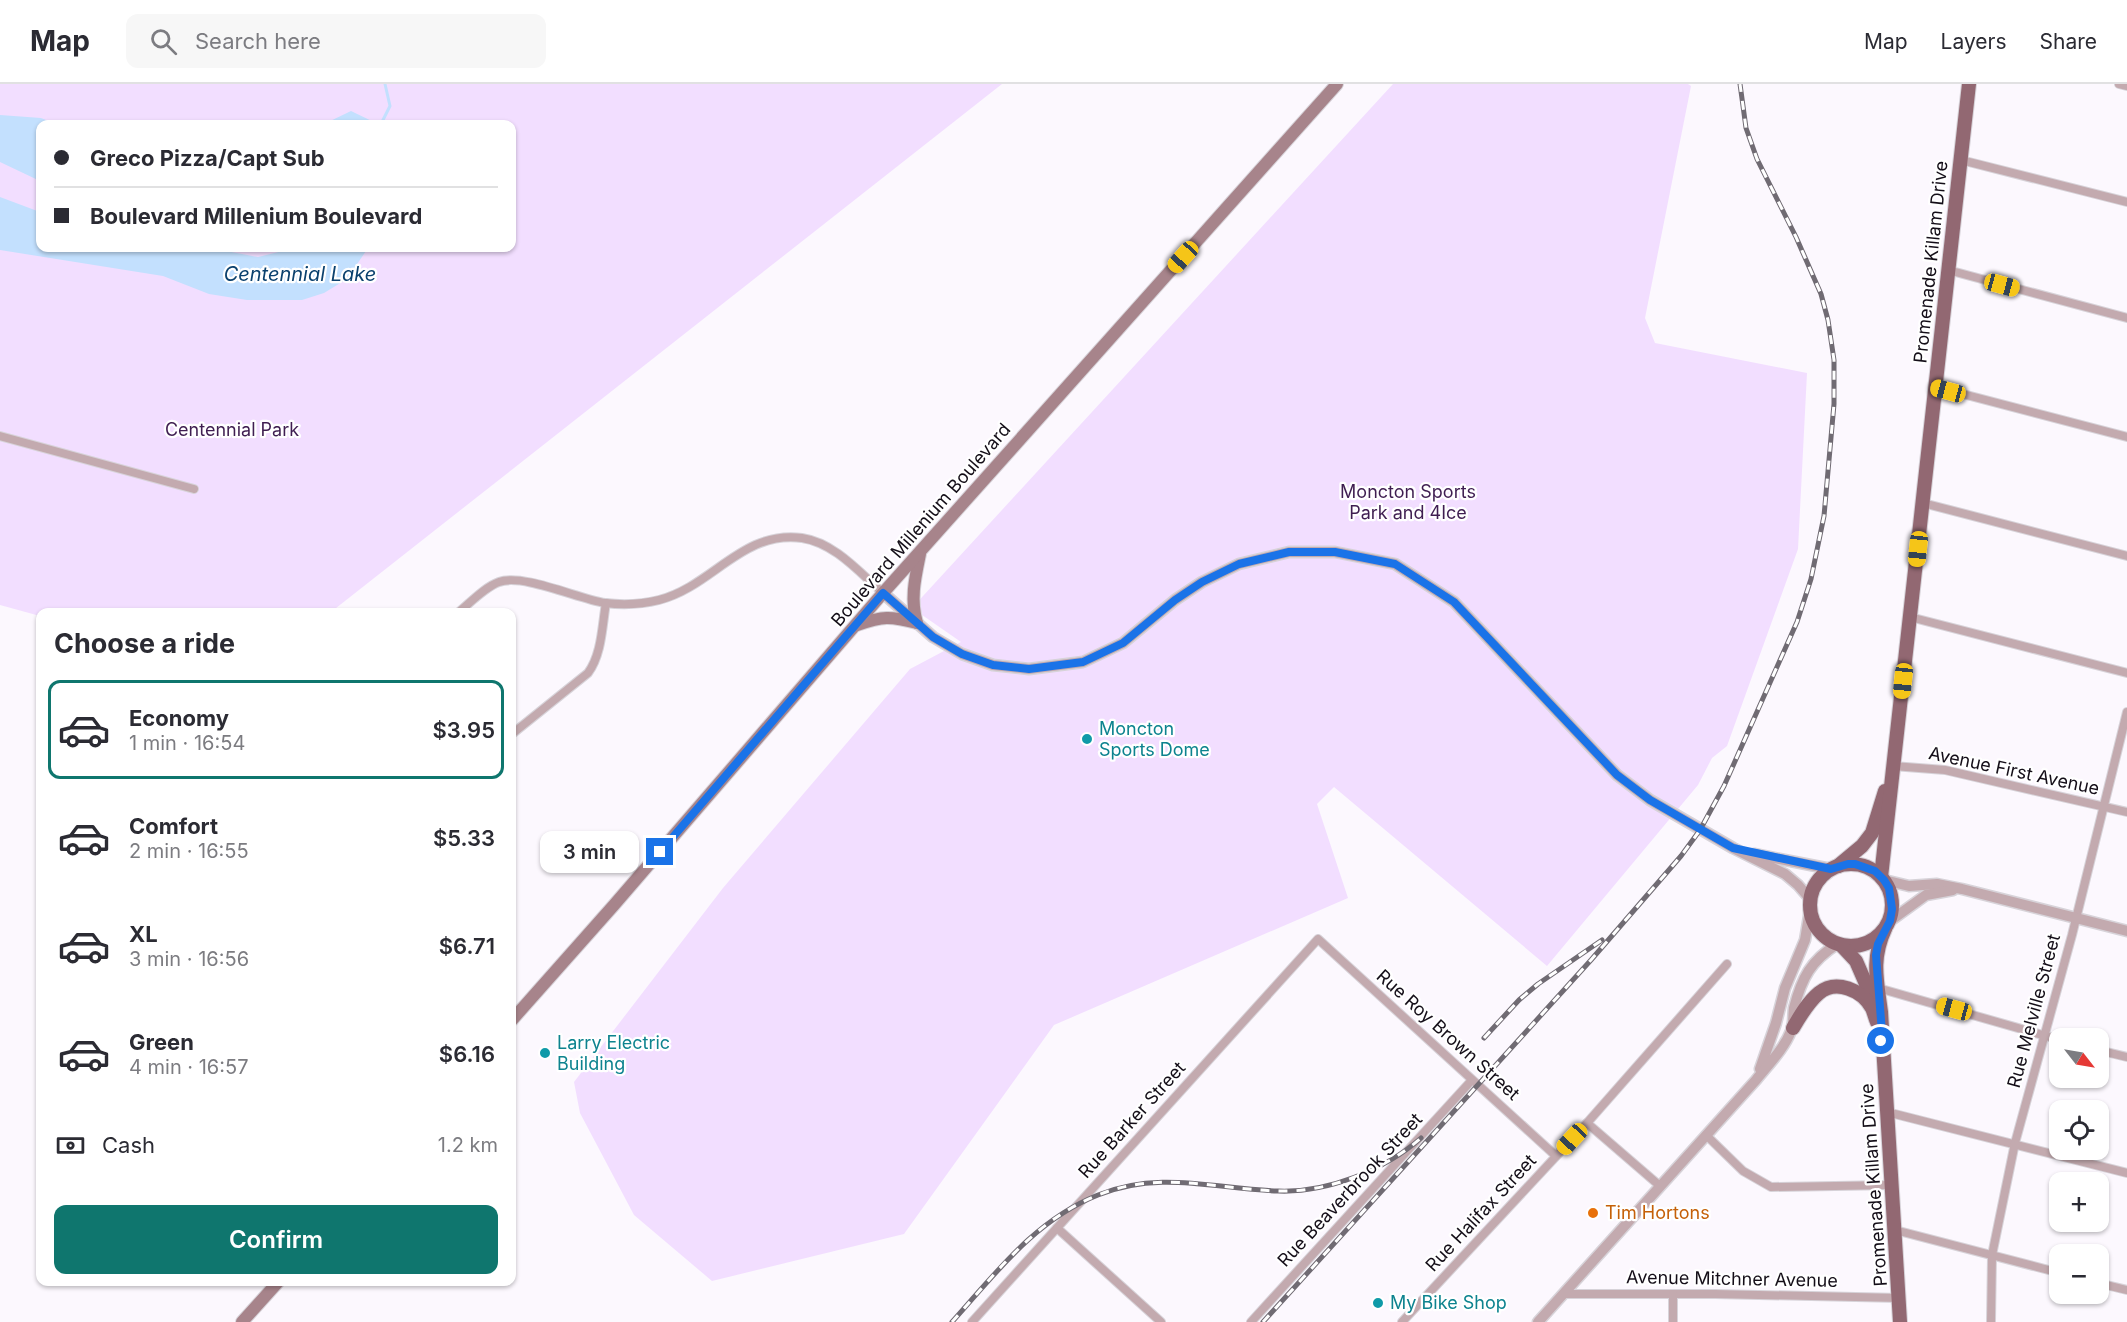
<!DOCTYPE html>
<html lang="en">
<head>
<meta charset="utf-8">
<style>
  body { margin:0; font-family:Inter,sans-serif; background:#f7f7f7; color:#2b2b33; height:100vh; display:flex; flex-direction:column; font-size:22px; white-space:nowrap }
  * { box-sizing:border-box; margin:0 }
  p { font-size:20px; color:#7c7c81 }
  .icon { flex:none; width:33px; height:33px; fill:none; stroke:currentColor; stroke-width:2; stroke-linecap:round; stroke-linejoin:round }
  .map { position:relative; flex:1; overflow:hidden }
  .panel { position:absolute; left:36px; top:524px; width:480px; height:678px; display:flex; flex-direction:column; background:#fff; border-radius:12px; box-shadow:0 2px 4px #0004 }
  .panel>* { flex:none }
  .guide { position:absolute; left:36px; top:36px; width:480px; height:132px; border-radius:12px; box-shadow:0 2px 4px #0004; display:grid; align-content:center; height:132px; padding:0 18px; background:#fff }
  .needle { width:39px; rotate:121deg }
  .tools { position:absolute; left:2049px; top:944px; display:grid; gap:12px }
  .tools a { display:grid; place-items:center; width:60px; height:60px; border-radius:12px; background:#fff; box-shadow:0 2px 4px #0004; font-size:30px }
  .end { position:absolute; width:27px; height:27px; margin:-14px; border:8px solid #1a73e8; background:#fff; box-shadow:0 0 0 3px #fff }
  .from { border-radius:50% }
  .bubble { position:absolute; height:42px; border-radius:12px; background:#fff; box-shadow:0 2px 4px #0004; font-size:20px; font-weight:600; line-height:42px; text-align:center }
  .car { position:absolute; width:18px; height:36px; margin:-18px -9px; border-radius:8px; box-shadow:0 0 4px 2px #0007; background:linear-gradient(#f5c518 24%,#345 0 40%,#f5c518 0 76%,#345 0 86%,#f5c518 0) }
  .guide b { display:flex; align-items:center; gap:21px; height:57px; font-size:22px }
  .guide b+b { border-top:2px solid #e1e1e2 }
  .guide i { width:15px; height:15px; background:#2b2b33 }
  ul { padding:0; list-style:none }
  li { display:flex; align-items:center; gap:18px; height:99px; margin:0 12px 9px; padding:0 6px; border:3px solid transparent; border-radius:12px }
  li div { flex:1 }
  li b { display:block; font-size:22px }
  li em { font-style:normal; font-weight:600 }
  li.current { border-color:#0f766e }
  li>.icon { width:54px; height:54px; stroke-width:1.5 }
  h2 { padding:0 18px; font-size:27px; line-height:72px }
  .pay { display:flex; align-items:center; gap:15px; height:66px; padding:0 18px; font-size:22px }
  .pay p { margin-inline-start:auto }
  .button { display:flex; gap:12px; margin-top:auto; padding:12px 18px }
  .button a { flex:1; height:69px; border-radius:12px; background:#0f766e; color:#fff; font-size:24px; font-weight:600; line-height:69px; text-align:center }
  header { display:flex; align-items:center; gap:36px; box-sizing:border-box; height:84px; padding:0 30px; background:#fff; border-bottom:2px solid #e1e1e2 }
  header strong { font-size:28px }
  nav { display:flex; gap:33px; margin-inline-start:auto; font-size:21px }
  .search { width:420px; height:54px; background:#f7f7f7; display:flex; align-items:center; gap:15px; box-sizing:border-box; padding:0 21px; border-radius:12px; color:#7c7c81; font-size:22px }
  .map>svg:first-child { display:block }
  .green { fill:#f2deff; fill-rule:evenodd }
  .water { fill:#c3e0fe }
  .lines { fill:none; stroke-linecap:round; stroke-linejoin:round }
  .stream { stroke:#c3e0fe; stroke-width:3 }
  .minor-casing { stroke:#d7d3d9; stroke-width:10 }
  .tertiary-casing { stroke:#d7d3d9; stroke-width:13 }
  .secondary-casing { stroke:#d7d3d9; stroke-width:14 }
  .primary-casing { stroke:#d7d3d9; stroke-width:16 }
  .minor { stroke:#c3aaaf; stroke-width:8 }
  .tertiary { stroke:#c3aaaf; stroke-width:10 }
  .secondary { stroke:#a7848b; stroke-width:12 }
  .primary { stroke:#926872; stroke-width:14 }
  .rail-casing { stroke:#706b73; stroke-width:5 }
  .rail { stroke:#fff; stroke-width:3; stroke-dasharray:9; stroke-linecap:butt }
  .route { stroke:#1a73e8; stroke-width:8 }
  .culture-dot { fill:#0f9aa8; stroke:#fff; stroke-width:2 }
  .food-dot { fill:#e8710a; stroke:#fff; stroke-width:2 }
  .labels { text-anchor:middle; stroke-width:4.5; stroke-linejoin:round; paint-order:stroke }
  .street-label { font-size:18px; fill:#140e18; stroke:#fff }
  .park-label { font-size:18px; fill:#3f1e51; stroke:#fff }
  .culture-label { font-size:18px; fill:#0d838f; stroke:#fff; text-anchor:start }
  .food-label { font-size:18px; fill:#c56008; stroke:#fff; text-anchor:start }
  .water-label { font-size:20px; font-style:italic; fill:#0b416e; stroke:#fff }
</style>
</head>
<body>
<header>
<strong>Map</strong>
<div class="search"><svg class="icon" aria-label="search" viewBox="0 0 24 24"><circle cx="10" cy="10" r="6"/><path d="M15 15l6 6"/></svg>Search here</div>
<nav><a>Map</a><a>Layers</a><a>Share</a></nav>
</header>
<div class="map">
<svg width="2127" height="1238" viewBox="0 0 2127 1238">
  <rect width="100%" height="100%" fill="#fcf8fe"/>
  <g class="green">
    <path d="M0,0H1002L331,528H40V532L0,521ZM40,40H512V164H40Z"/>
    <path d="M1393,0H1688L1691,2L1645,234L1655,259L1807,289L1798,465L1727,662L1712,674L1698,701L1547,882L1334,703L1317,720L1348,814L1054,941L904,1150L712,1197L634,1131L580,1029L574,998L723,804L910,585L961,558L912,524Z"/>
  </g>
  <g class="water">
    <path d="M351,27L378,40H324Z"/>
    <path d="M0,31L41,34L56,40H40V97L0,78Z"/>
    <path d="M0,113L40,128V164H210L258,173L295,164H368L347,195L324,209L302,216H247L209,210L163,192L0,166Z"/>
  </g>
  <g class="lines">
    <path class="stream" d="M381,40L390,22L385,0"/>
    <g class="minor-casing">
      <g id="minor">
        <path d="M2119,0L2127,2"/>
        <path d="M1961,76L2127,118"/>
        <path d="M1948,186L2127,234"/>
        <path d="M1936,303L2127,353"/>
        <path d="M0,352L194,405"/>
        <path d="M1923,419L2127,472"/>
        <path d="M459,528C471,518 485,503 499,498C522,489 579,515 605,519C622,521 643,520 659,516C713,502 742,446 802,454C835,459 860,489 883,509"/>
        <path d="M1910,533L2127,589"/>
        <path d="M512,650L588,589C602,570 602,542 606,519"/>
        <path d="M1893,682L1945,686L2127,728"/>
        <path d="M1878,904L2060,956"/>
        <path d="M2098,966L2127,973"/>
        <path d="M1887,1028L2127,1089"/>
        <path d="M1587,1039L1660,1102"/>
        <path d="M1706,1051L1743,1087L1771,1103L1892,1101"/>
        <path d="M1057,1144L1161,1238"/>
        <path d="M1895,1146L2060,1189"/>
        <path d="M2098,1199L2127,1206"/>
        <path d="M1563,1210H1715L1900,1214"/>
        <path d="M972,1238L1318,855L1556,1072"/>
        <path d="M1251,1238L1472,996"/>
        <path d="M1402,1238L1587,1039L1727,880"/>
        <path d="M1673,1238V1210"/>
        <path d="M1991,1238L1992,1171L2015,1059L2072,851L2127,628"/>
      </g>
    </g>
    <g class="tertiary-casing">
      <g id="tertiary">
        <path d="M883,509L933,553L962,570L993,581L1029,585L1083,578L1123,559L1175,516L1202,498L1239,480L1289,468H1335L1395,480L1454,518L1617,691L1650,716L1733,764L1785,790L1798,801L1811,816"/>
        <path d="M1754,770L1831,785"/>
        <path d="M1884,796L1909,802L1937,800L1962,805L2127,847"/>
        <path d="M1890,837L1926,811L1953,806"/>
        <path d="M1760,985L1776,939L1785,904L1805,856L1810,826"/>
        <path d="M1538,1238L1756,996C1768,981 1784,965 1791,947C1794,940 1793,931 1794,924C1802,893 1811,877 1837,860"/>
      </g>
    </g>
    <g class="secondary-casing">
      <g id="secondary">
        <path d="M917,539C910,515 915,494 920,470"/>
        <path d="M857,541C883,532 890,532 917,539"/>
        <path d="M512,936L614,821L883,509L1337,0"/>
        <path d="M242,1238L279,1197"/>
      </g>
    </g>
    <g class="primary-casing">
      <g id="primary">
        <circle cx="1851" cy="821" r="41"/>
        <path d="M1838,782L1862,762L1872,749L1885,707"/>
        <path d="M1881,793L1969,0"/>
        <path d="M1885,845C1871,875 1877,897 1881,928L1900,1238"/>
        <path d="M1841,861L1856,877L1873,916"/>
        <path d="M1793,944C1800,932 1808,918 1819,909C1836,895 1862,906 1872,924C1874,928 1875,934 1877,938"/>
      </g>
    </g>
    <use href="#minor" class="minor"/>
    <use href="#tertiary" class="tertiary"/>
    <use href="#secondary" class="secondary"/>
    <use href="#primary" class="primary"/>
    <g class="rail-casing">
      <g id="rail">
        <path d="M1484,954L1519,916L1538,900L1602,856"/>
        <path d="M952,1238C996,1189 1035,1136 1098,1111C1160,1086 1215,1105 1278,1107C1327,1109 1385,1086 1421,1054"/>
        <path d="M1263,1238L1591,876L1681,772L1700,746L1724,702L1797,538L1811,495L1824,432L1834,320V276L1828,236L1821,210L1796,153L1757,75L1746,44L1740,0"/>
      </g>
    </g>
    <use href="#rail" class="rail"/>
  </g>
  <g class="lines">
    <path class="route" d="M660,768L883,509L933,553L962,570L993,581L1029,585L1083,578L1123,559L1175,516L1202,498L1239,480L1289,468H1335L1395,480L1454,518L1617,691L1650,716L1733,764L1831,785L1848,780H1855L1875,787L1884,796L1889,804L1892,825L1890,837L1878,860L1876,871L1883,962L1881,957"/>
  </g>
  <g class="culture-dot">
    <circle cx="1087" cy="655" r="6"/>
    <circle cx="545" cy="969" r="6"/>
    <circle cx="1378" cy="1219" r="6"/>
  </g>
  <circle class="food-dot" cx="1593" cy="1129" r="6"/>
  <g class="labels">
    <g class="street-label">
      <text transform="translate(1931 178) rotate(-84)" y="6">Promenade Killam Drive</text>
      <text transform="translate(921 441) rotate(-49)" y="6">Boulevard Millenium Boulevard</text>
      <text transform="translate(2014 687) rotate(12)" y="6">Avenue First Avenue</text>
      <text transform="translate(2034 927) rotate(-75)" y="6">Rue Melville Street</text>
      <text transform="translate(1448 951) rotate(42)" y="6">Rue Roy Brown Street</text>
      <text transform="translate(1132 1036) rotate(-48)" y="6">Rue Barker Street</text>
      <text transform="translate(1874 1101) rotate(-94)" y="6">Promenade Killam Drive</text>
      <text transform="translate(1350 1106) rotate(-47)" y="6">Rue Beaverbrook Street</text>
      <text transform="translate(1481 1129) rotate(-47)" y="6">Rue Halifax Street</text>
      <text transform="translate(1732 1195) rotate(1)" y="6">Avenue Mitchner Avenue</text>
    </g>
    <g class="park-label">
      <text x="232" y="352">Centennial Park</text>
      <text x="1408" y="414">Moncton Sports<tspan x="1408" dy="21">Park and 4Ice</tspan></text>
    </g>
    <g class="culture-label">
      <text x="1099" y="651">Moncton<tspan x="1099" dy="21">Sports Dome</tspan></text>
      <text x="557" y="965">Larry Electric<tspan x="557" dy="21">Building</tspan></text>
      <text x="1390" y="1225">My Bike Shop</text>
    </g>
    <g class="food-label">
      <text x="1605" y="1135">Tim Hortons</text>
    </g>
    <g class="water-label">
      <text x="300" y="197">Centennial Lake</text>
    </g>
  </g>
</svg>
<div class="tools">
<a><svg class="needle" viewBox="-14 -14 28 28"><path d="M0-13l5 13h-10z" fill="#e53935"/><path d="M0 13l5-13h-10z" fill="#7c7c81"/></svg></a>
<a><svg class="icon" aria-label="locate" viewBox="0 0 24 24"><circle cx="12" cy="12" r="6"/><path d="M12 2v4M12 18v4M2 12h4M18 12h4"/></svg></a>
<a>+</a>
<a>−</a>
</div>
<i class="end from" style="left:1881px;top:957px"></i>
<i class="end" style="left:660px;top:768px"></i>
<div class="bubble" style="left:540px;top:747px;width:99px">3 min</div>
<i class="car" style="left:1183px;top:173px;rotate:222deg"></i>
<i class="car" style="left:2002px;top:201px;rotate:105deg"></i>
<i class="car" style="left:1948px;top:307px;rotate:285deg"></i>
<i class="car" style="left:1918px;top:465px;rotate:186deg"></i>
<i class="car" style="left:1903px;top:597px;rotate:186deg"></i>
<i class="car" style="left:1954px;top:925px;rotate:285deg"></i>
<i class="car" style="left:1572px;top:1055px;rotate:223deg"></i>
<div class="guide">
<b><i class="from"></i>Greco Pizza/Capt Sub</b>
<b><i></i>Boulevard Millenium Boulevard</b>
</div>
<section class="panel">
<h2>Choose a ride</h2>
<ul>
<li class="current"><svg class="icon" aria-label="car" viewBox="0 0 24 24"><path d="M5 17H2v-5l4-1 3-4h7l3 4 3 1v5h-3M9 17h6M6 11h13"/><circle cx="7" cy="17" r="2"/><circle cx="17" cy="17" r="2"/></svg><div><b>Economy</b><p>1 min · 16:54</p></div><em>$3.95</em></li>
<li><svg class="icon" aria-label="car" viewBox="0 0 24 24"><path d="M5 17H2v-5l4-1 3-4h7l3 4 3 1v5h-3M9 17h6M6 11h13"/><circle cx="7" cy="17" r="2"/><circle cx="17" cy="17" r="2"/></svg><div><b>Comfort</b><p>2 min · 16:55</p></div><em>$5.33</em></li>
<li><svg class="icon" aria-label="car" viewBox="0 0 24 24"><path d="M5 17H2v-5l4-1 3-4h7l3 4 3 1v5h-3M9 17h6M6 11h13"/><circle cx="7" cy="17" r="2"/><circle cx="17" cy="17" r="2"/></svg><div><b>XL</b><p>3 min · 16:56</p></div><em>$6.71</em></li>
<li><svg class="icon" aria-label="car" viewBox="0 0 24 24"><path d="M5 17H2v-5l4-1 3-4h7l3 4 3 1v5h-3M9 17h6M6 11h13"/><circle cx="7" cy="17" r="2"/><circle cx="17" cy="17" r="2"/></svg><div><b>Green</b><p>4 min · 16:57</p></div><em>$6.16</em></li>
</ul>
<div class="pay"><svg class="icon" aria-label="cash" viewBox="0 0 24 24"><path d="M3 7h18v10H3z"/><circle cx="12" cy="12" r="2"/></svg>Cash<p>1.2 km</p></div>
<div class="button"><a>Confirm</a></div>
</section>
</div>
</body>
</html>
